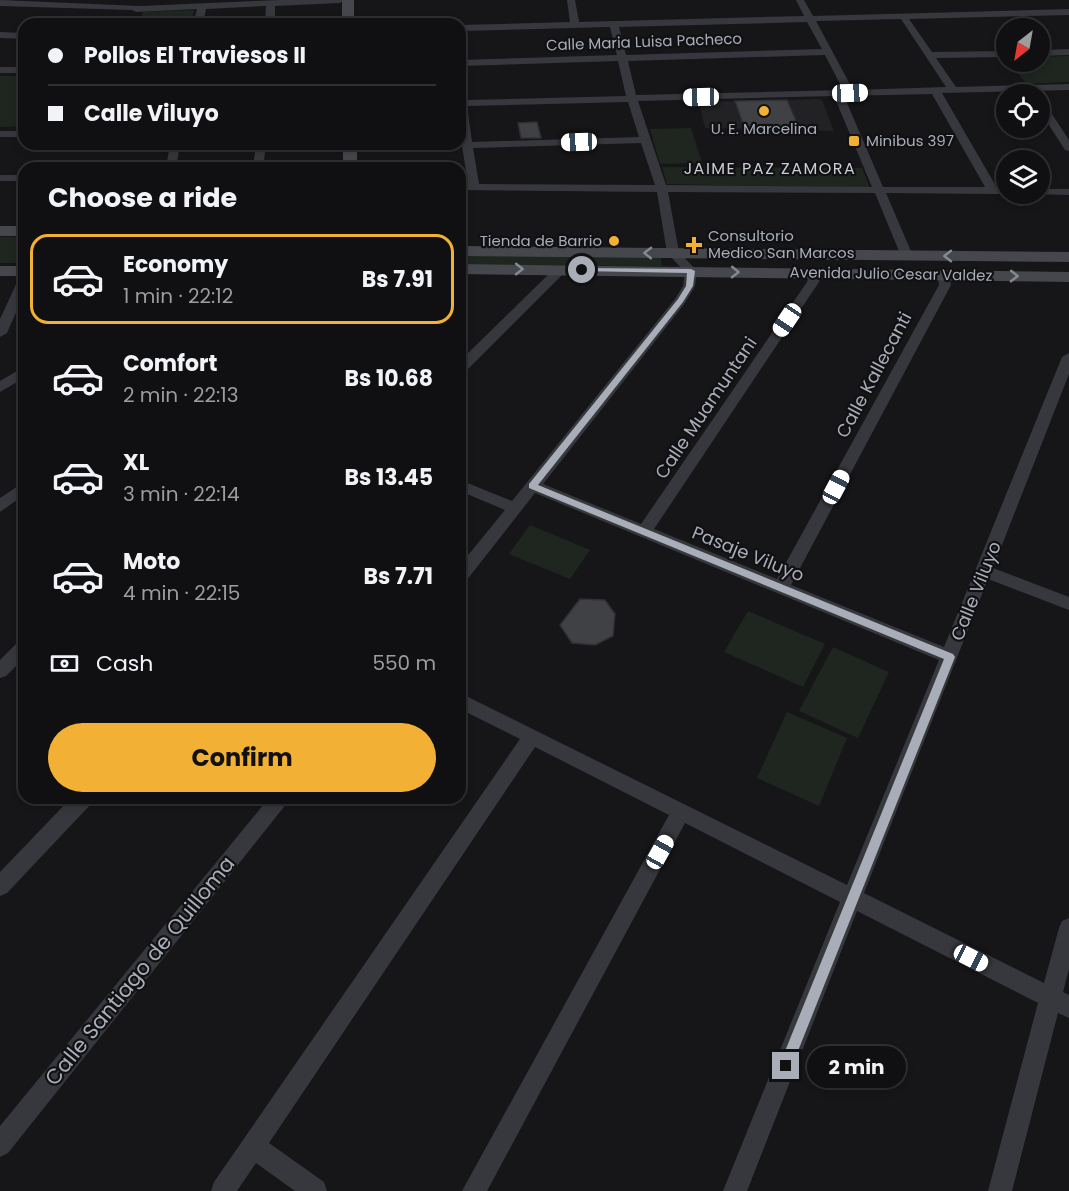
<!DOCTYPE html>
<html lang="en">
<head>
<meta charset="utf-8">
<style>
  body { margin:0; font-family:Poppins,sans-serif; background:#19191b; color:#f1f3f6; height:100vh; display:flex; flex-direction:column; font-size:22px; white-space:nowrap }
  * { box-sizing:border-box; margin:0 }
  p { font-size:20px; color:#9c9d9f }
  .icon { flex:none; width:33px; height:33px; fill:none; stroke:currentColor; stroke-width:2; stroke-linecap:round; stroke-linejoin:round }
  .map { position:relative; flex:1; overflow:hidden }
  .drawer { position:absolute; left:18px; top:162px; width:448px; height:642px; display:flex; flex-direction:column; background:#101012; border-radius:18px; box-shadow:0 3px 9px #0003,0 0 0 2px #303032 }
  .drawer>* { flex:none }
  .banner { position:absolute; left:18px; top:18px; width:448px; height:132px; border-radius:18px; box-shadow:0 3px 9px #0003,0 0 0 2px #303032; display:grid; align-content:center; height:132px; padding:0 30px; background:#101012 }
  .needle { width:39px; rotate:211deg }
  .buttons { position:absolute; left:996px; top:18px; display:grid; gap:12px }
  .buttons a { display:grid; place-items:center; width:54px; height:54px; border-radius:50%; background:#101012; box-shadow:0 3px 9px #0003,0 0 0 2px #303032; font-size:30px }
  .end { position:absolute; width:27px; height:27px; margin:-14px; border:8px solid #a8adb8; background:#111; box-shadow:0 0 0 3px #111 }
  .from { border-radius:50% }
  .bubble { position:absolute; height:42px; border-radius:21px; background:#101012; box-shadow:0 3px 9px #0003,0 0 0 2px #303032; font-size:20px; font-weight:700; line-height:42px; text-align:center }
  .car { position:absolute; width:18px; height:36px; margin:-18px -9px; border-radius:8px; box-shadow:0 0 4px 2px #0007; background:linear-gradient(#fff 24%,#345 0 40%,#fff 0 76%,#345 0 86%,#fff 0) }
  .banner b { display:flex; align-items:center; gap:21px; height:57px; font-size:22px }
  .banner b+b { border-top:2px solid #303032 }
  .banner i { width:15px; height:15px; background:#f1f3f6 }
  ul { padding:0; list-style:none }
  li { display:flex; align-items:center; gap:18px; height:90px; margin:0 12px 9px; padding:0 18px; border:3px solid transparent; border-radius:18px }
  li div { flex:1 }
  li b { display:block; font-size:22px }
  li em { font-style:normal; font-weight:700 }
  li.current { border-color:#f2b134 }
  li>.icon { width:54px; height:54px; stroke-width:1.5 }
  h2 { padding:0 30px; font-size:27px; line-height:72px }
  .pay { display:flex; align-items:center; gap:15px; height:66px; padding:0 30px; font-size:22px }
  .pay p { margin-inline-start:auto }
  .cta { display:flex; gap:12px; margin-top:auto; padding:12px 30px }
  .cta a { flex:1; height:69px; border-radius:36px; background:#f2b134; color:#111; font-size:24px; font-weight:700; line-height:69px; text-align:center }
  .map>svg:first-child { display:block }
  .built { fill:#222225 }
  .green { fill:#1e261f }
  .building { fill:#404145; stroke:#303034; stroke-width:1.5 }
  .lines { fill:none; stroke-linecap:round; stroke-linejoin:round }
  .street { fill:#37383d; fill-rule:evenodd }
  .secondary { fill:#45474d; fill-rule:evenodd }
  .oneway { stroke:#858993 }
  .route { fill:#a8adb8 }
  .poi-dot { fill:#f2b134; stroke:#111113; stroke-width:2 }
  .labels { text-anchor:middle; stroke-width:4.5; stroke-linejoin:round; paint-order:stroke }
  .far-street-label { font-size:15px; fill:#a8adb8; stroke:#111113 }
  .far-poi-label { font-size:15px; fill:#a8adb8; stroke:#111113; text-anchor:start }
  .far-neighbourhood-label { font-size:16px; letter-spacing:1.5px; fill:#c9ccd4; stroke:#111113 }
  .street-label { font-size:18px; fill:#a8adb8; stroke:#111113 }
  .near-street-label { font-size:21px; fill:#a8adb8; stroke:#111113 }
</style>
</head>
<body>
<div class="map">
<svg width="1069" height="1191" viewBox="0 0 1069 1191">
  <rect width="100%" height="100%" fill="#161618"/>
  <path class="built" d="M818,99L822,100L834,131L705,128L699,102Z"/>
  <g class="green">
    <path d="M194,10L191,24H140L143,12Z"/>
    <path d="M1069,56V82L1027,84L1009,62H1040V57Z"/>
    <path d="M0,76H24V126L0,127Z"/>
    <path d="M691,128L702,163L660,164L650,129Z"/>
    <path d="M662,167L862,168L870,188L667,184Z"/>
    <rect x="0" y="237" width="24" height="26"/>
    <path d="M461,255L661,257L662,266L461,265Z"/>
    <path d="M530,525L590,550L570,579L509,554Z"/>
    <path d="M748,611L825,644L803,687L724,652Z"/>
    <path d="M833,647L889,672L858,738L799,711Z"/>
    <path d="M787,712L847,738L819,806L757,778Z"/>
  </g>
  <g class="building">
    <path d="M787,100L800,130L745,129L735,101Z"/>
    <path d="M537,122L541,138H521L518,123Z"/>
    <path d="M580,599L605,600L615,614L613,636L595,645L572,643L560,625Z"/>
  </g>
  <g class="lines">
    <g class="street">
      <path d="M0,0L140,6L280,0H344L340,3L275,6V24H265L266,6L206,9L203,24H193L197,9L136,12L132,10L0,6Z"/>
      <path d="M567,0H575L579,22L804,16L796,0H804L813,16L1069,9V15L909,19L932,52L1006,51V57L936,58L956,87L1069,84V90L942,93L997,188H1006V194H1010H993L886,193L913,256L911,259H903L901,256L875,193L668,192L679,252L697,271L695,286L685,303L543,484L641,524L807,282L811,270H819L821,273L819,282L654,529L777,579L939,285L938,276L944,272L948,273L951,285L791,585L944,647L1062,357L1069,353V374L993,568L1069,597V610L988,579L864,893L1044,983L1059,928L1062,921L1069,918V969L1063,992L1069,995V1018L1058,1013L1012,1191H988L1038,1003L857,911L747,1191H723L840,902L685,823L487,1191H462L669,815L535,747L269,1143L324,1182L327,1191H295L256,1163L237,1191H211L214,1182L520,739L460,709V693L847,885L939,660L535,493L466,581L460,583V565L505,510L460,491V480L512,501L675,299L683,286L685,272L667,253L657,192L460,190V184H468L460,133V92L465,95L466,100L626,96L618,61L460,66V60L617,55L610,27L460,31V25L570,22ZM901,19L946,87L853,90L816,21ZM807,22L822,49L626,55L619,27ZM825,55L843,90L636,95L628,61ZM932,94L985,187H883L844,96ZM834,96L872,187L666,185L638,101ZM628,102L639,137L472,142L467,106ZM641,143L655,185L479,184L473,148Z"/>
      <path d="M0,32L24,33V39L0,38Z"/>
      <path d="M1069,49V55L1040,56V50Z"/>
      <rect x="0" y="67" width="24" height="6"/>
      <path d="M1040,101L1044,102L1069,140V151L1065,150L1040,111Z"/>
      <rect x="0" y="131" width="24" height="6"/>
      <path d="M170,144H180L176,168H166Z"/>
      <path d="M256,144H266L263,168H253Z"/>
      <rect x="0" y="175" width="24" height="6"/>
      <path d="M1040,189H1069V195L1036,194H1040Z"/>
      <path d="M560,266L566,270L564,273L465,372L460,373V361L556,267Z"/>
      <path d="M24,276V294L7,333L0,337V319L18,280Z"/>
      <path d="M24,367V378L0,392V381Z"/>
      <path d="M24,482V495L0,512V498Z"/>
      <path d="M24,640V658L6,676L0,678V660L18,642Z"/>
      <path d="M71,798H94L91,804L7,893L0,896V872Z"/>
      <path d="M269,798H291L8,1153L0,1157V1126Z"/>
    </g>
    <g class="secondary">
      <rect x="342" y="0" width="12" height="24"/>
      <rect x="343" y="144" width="14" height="24"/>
      <rect x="0" y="226" width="24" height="10"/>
      <path d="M460,246L1069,252V262L460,256Z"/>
      <path d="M460,264L1069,272V282L460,274Z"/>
      <rect x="0" y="266" width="24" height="10"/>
    </g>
  </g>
  <defs><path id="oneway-chevron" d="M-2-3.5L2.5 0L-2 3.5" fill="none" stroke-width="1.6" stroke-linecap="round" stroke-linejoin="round" transform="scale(1.5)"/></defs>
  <g class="oneway">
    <use href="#oneway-chevron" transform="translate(648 253) rotate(-179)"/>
    <use href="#oneway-chevron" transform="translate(948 256) rotate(-180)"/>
    <use href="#oneway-chevron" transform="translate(519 269)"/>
    <use href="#oneway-chevron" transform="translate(735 272) rotate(1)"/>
    <use href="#oneway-chevron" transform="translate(1014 276) rotate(1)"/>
  </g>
  <path class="route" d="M582,268L691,269L695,271L693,286L683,302L538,485L953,654L955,657L792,1066L790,1070L786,1072L781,1070L779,1066L944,659L529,488V484L678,299L686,286L687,273L579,271Z"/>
  <g class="poi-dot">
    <circle cx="764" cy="111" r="6"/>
    <rect x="848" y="135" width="12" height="12" rx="3"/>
    <circle cx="614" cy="241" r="6"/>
    <path d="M691 236h6v6h6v6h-6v6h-6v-6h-6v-6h6z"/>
  </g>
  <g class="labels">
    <g class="far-street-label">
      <text transform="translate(644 42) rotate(-2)" y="5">Calle Maria Luisa Pacheco</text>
      <text transform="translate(891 274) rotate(1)" y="5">Avenida Julio Cesar Valdez</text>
    </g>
    <g class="far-poi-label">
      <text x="764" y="134" text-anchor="middle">U. E. Marcelina</text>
      <text x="866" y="146">Minibus 397</text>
      <text x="708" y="241">Consultorio<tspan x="708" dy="17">Medico San Marcos</tspan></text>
      <text x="602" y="246" text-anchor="end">Tienda de Barrio</text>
    </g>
    <g class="far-neighbourhood-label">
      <text x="770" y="174">JAIME PAZ ZAMORA</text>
    </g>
    <g class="street-label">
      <text transform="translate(874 375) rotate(-62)" y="6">Calle Kallecanti</text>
      <text transform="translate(706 408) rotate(-56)" y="6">Calle Muamuntani</text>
      <text transform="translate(748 554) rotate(22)" y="6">Pasaje Viluyo</text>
      <text transform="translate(976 591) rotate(-68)" y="6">Calle Viluyo</text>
    </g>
    <g class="near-street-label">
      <text transform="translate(140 971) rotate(-51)" y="7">Calle Santiago de Quilloma</text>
    </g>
  </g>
</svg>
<div class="buttons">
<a><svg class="needle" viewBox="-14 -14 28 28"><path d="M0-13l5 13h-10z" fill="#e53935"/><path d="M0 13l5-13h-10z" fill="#9c9d9f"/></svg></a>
<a><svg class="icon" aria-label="locate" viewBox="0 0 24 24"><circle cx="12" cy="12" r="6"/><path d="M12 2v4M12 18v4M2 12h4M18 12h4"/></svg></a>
<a><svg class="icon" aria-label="layers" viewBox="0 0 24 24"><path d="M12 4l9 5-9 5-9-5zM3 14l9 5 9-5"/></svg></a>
</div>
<i class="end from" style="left:582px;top:270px"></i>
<i class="end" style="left:786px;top:1066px"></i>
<div class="bubble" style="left:807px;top:1046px;width:99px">2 min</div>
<i class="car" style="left:850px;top:93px;rotate:88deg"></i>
<i class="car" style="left:701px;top:97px;rotate:269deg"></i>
<i class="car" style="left:579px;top:142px;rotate:268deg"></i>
<i class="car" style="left:787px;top:320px;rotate:214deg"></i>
<i class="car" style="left:836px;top:487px;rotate:28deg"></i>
<i class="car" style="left:660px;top:852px;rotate:29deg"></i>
<i class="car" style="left:971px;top:958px;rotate:117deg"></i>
<div class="banner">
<b><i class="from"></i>Pollos El Traviesos II</b>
<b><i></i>Calle Viluyo</b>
</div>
<section class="drawer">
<h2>Choose a ride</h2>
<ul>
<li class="current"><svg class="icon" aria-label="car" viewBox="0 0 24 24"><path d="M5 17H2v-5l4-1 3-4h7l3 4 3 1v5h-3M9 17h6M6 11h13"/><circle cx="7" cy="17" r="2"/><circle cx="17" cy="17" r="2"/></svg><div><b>Economy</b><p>1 min · 22:12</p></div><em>Bs 7.91</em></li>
<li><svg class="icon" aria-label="car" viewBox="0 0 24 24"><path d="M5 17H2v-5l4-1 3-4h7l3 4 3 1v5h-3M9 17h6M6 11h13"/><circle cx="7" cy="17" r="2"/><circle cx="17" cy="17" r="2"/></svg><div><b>Comfort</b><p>2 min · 22:13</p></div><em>Bs 10.68</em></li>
<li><svg class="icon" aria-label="car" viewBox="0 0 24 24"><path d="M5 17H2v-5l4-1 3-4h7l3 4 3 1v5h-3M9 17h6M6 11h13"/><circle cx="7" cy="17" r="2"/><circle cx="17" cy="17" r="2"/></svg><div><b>XL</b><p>3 min · 22:14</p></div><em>Bs 13.45</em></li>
<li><svg class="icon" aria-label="car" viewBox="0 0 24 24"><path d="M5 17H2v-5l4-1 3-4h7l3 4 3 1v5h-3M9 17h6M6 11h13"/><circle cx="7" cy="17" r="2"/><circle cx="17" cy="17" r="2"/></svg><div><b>Moto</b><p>4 min · 22:15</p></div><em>Bs 7.71</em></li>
</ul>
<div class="pay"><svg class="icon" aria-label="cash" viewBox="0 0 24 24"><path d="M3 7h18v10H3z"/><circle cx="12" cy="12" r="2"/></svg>Cash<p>550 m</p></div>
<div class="cta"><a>Confirm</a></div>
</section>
</div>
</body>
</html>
